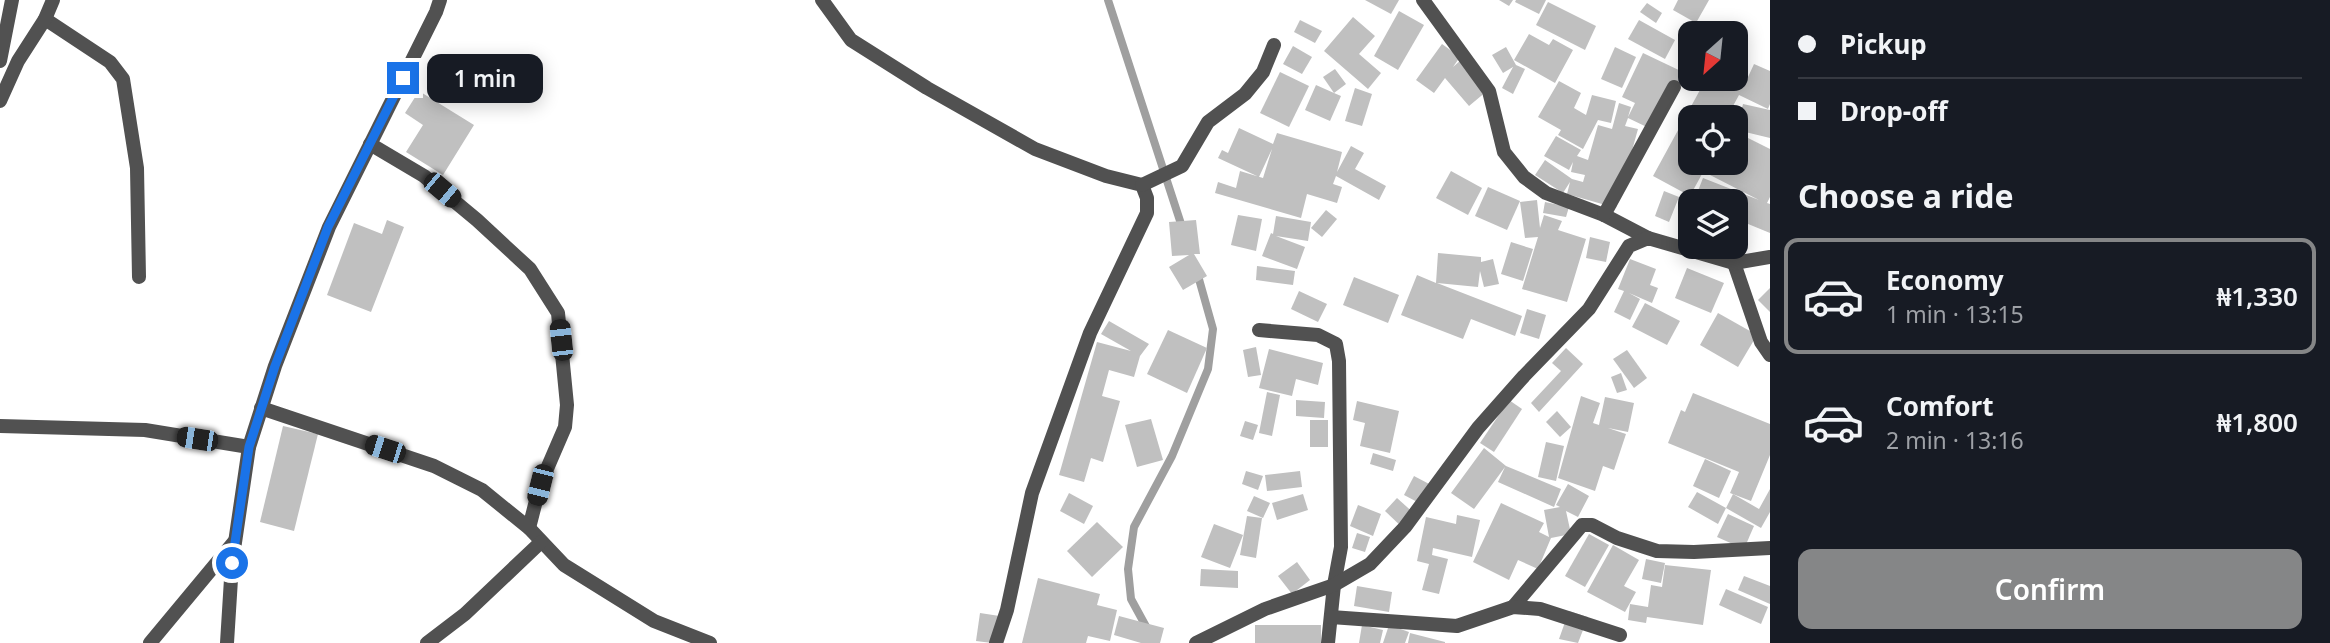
<!DOCTYPE html>
<html lang="en">
<head>
<meta charset="utf-8">
<style>
  body { margin:0; font-family:"Noto Sans",sans-serif; background:#20242c; color:#f1f3f6; height:100vh; display:flex; flex-direction:column; font-size:26px; white-space:nowrap }
  * { box-sizing:border-box; margin:0 }
  p { font-size:23px; color:#9ea1a6 }
  .icon { flex:none; width:38px; height:38px; fill:none; stroke:currentColor; stroke-width:2; stroke-linecap:round; stroke-linejoin:round }
  .map { position:relative; flex:1; overflow:hidden }
  .drawer { display:flex; flex-direction:column; background:#171b24; width:560px }
  .drawer>* { flex:none }
  .guide { display:grid; align-content:center; height:154px; padding:0 28px; background:#171b24 }
  .needle { width:46px; rotate:207deg }
  .controls { position:absolute; left:1678px; top:21px; display:grid; gap:14px }
  .controls a { display:grid; place-items:center; width:70px; height:70px; border-radius:14px; background:#171b24; box-shadow:0 4px 18px #0003; font-size:35px }
  .end { position:absolute; width:32px; height:32px; margin:-16px; border:9px solid #1a73e8; background:#fff; box-shadow:0 0 0 4px #fff }
  .from { border-radius:50% }
  .bubble { position:absolute; height:49px; border-radius:14px; background:#171b24; box-shadow:0 4px 18px #0003; font-size:23px; font-weight:600; line-height:49px; text-align:center }
  .car { position:absolute; width:21px; height:42px; margin:-21px -10px; border-radius:9px; box-shadow:0 0 5px 2px #0007; background:linear-gradient(#222 24%,#8ab4d8 0 40%,#222 0 76%,#8ab4d8 0 86%,#222 0) }
  .guide b { display:flex; align-items:center; gap:24px; height:66px; font-size:26px }
  .guide b+b { border-top:2px solid #363941 }
  .guide i { width:18px; height:18px; background:#f1f3f6 }
  ul { padding:0; list-style:none }
  li { display:flex; align-items:center; gap:21px; height:116px; margin:0 14px 10px; padding:0 14px; border:4px solid transparent; border-radius:14px }
  li div { flex:1 }
  li b { display:block; font-size:26px }
  li em { font-style:normal; font-weight:600 }
  li.selected { border-color:#858687 }
  li>.icon { width:63px; height:63px; stroke-width:1.5 }
  h2 { padding:0 28px; font-size:32px; line-height:84px }
  .button { display:flex; gap:14px; margin-top:auto; padding:14px 28px }
  .button a { flex:1; height:80px; border-radius:14px; background:#858687; color:#fff; font-size:28px; font-weight:600; line-height:80px; text-align:center }
  main { display:flex; flex:1; min-height:0 }
  .map>svg:first-child { display:block }
  .lines { fill:none; stroke-linecap:round; stroke-linejoin:round }
  .stream { stroke:#9f9f9f; stroke-width:8 }
  .building { fill:#c0c0c0 }
  .minor { stroke:#515151; stroke-width:14 }
  .route { stroke:#1a73e8; stroke-width:9 }
</style>
</head>
<body>
<main>
<div class="map">
<svg width="1770" height="643" viewBox="0 0 1770 643">
  <rect width="100%" height="100%" fill="#fff"/>
  <g class="lines">
    <g class="stream">
      <path d="M1108,0L1183,230"/>
      <path d="M1155,643L1131,599L1128,569L1134,527L1172,456L1208,369L1213,329L1197,272"/>
    </g>
  </g>
  <g class="building">
    <path d="M1365,0H1399L1391,14Z"/>
    <path d="M1499,0H1513L1509,6Z"/>
    <path d="M1516,0H1546L1539,14L1515,2Z"/>
    <path d="M1678,0H1709L1696,23L1673,10Z"/>
    <path d="M1548,2L1596,26L1585,50L1536,25Z"/>
    <path d="M1647,3L1662,13L1656,23L1640,12Z"/>
    <path d="M1399,11L1424,25L1398,70L1374,56Z"/>
    <path d="M1353,17L1375,36L1359,54L1381,73L1368,89L1324,51Z"/>
    <path d="M1300,20L1322,31L1315,43L1294,32Z"/>
    <path d="M1639,20L1675,40L1665,59L1628,39Z"/>
    <path d="M1529,34L1549,45L1553,39L1573,50L1555,83L1514,60Z"/>
    <path d="M1736,37L1745,38L1739,73H1736Z"/>
    <path d="M1442,44L1460,57L1453,67L1461,60L1487,91L1469,106L1445,78L1434,93L1416,80Z"/>
    <path d="M1293,46L1312,57L1302,74L1283,64Z"/>
    <path d="M1506,47L1516,65L1525,69L1513,94L1502,88L1513,67L1503,73L1492,55Z"/>
    <path d="M1615,47L1636,57L1622,88L1601,79Z"/>
    <path d="M1643,53L1685,73L1668,109L1653,130L1628,118L1625,126L1638,129L1616,208L1567,194L1570,182L1563,193L1535,175L1545,160L1572,179L1583,182L1585,175L1571,172L1573,162L1569,170L1544,156L1556,136L1581,150L1577,156L1588,160L1598,125L1612,129L1619,103L1631,107L1628,117L1635,103L1622,97Z"/>
    <path d="M1754,64L1770,71V104L1768,109L1739,95L1727,117H1690V163H1708L1690,196L1653,176L1706,79H1725L1743,88Z"/>
    <path d="M1335,69L1346,84L1334,93L1341,96L1330,121L1305,110L1316,85L1334,93L1323,77Z"/>
    <path d="M1280,72L1309,86L1289,127L1260,113Z"/>
    <path d="M1559,81L1581,93L1574,108L1586,115L1592,95L1616,101L1611,123L1598,120L1583,149L1558,135L1561,130L1538,117Z"/>
    <path d="M1355,88L1372,94L1362,126L1345,121Z"/>
    <path d="M419,91L474,125L443,175L406,152L423,125L405,113Z"/>
    <path d="M1743,104L1770,110V138L1737,130Z"/>
    <path d="M1239,128L1273,144L1277,133L1342,152L1337,172L1351,146L1364,153L1355,169L1386,186L1379,200L1336,176L1333,184L1342,187L1337,203L1307,194L1301,218L1215,193L1218,182L1236,188L1240,171L1263,178L1272,149L1259,177L1218,158L1222,150L1228,153Z"/>
    <path d="M1736,132L1770,149V197L1767,203L1770,204V233L1736,219V201H1694L1703,178L1759,200L1710,175L1716,163H1736Z"/>
    <path d="M1451,171L1482,188L1468,215L1436,198Z"/>
    <path d="M1488,187L1520,201L1507,230L1475,216Z"/>
    <path d="M1664,191L1679,197L1669,222L1655,216Z"/>
    <path d="M1537,200L1540,228L1544,215L1562,221L1558,230L1586,239L1567,302L1522,289L1538,237L1525,238L1520,202Z"/>
    <path d="M1545,202L1569,207L1566,217L1543,213Z"/>
    <path d="M1326,210L1337,219L1322,237L1311,228Z"/>
    <path d="M1238,215L1262,219L1256,251L1231,245Z"/>
    <path d="M1276,216L1311,222L1308,241L1276,236L1305,247L1297,269L1262,256L1271,233L1273,234Z"/>
    <path d="M387,220L404,227L371,312L327,295L354,223L382,234Z"/>
    <path d="M1196,220L1200,254H1194L1207,276L1183,290L1169,267L1189,255L1172,256L1169,222Z"/>
    <path d="M1590,237L1610,242L1606,262L1586,258Z"/>
    <path d="M1511,242L1533,249L1523,281L1501,274Z"/>
    <path d="M1438,253L1481,257V262L1493,259L1499,284L1484,287L1480,271L1478,287L1437,283L1522,316L1515,336L1471,319L1463,339L1401,315L1417,275L1436,283Z"/>
    <path d="M1630,259L1656,269L1650,285L1658,288L1652,303L1629,293L1640,299L1630,320L1614,312L1624,291L1618,289Z"/>
    <path d="M1257,266L1295,271L1293,285L1256,280Z"/>
    <path d="M1687,268L1724,283L1711,313L1675,298Z"/>
    <path d="M1354,277L1399,295L1388,323L1343,305Z"/>
    <path d="M1770,288V312L1758,300Z"/>
    <path d="M1299,291L1327,304L1318,322L1291,309Z"/>
    <path d="M1645,303L1680,321L1667,345L1632,327Z"/>
    <path d="M1527,309L1546,315L1539,339L1520,333Z"/>
    <path d="M1718,313L1757,335L1738,367L1700,345Z"/>
    <path d="M1109,321L1149,344L1140,356L1134,377L1109,370L1102,396L1120,401L1103,462L1091,458L1084,482L1059,475L1097,342L1131,351L1101,334Z"/>
    <path d="M1168,330L1207,348L1187,393L1147,374Z"/>
    <path d="M1256,347L1261,375L1248,377L1243,350Z"/>
    <path d="M1566,348L1583,364L1539,412L1531,403L1561,371L1552,363Z"/>
    <path d="M1269,349L1323,363L1318,385L1296,379L1292,396L1259,388Z"/>
    <path d="M1627,350L1647,378L1634,388L1613,359Z"/>
    <path d="M1621,373L1627,390L1617,393L1611,377Z"/>
    <path d="M1267,392L1280,395L1272,436L1259,433Z"/>
    <path d="M1693,393L1770,424V455L1751,501L1730,493L1739,472L1668,443L1681,410L1685,412Z"/>
    <path d="M1581,396L1600,403L1593,423L1599,425L1605,397L1634,403L1628,432L1608,428L1626,434L1614,470L1603,466L1595,491L1558,478Z"/>
    <path d="M1296,400L1325,402L1324,418L1296,416Z"/>
    <path d="M1509,400L1522,409L1494,452L1480,443Z"/>
    <path d="M1357,401L1399,411L1390,453L1360,446L1365,423L1353,420Z"/>
    <path d="M1557,411L1571,427L1560,437L1546,422Z"/>
    <path d="M1151,419L1163,460L1137,467L1125,425Z"/>
    <rect x="1310" y="420" width="18" height="27"/>
    <path d="M1245,421L1258,425L1253,440L1240,436Z"/>
    <path d="M283,426L318,434L294,531L260,522Z"/>
    <path d="M1546,442L1564,446L1556,481L1538,477Z"/>
    <path d="M1484,448L1506,466L1561,489L1554,507L1498,482L1505,467L1474,509L1451,493Z"/>
    <path d="M1373,453L1396,460L1393,471L1370,464Z"/>
    <path d="M1705,459L1731,471L1719,498L1693,486Z"/>
    <path d="M1246,471L1263,476L1258,490L1242,484Z"/>
    <path d="M1300,471L1302,487L1267,491L1265,475Z"/>
    <path d="M1414,476L1433,486L1423,505L1404,495Z"/>
    <path d="M1568,484L1589,496L1578,517L1566,511L1571,534L1551,538L1538,569L1518,560L1509,580L1473,562L1501,503L1544,523L1539,532L1549,537L1544,510L1560,507L1556,505Z"/>
    <path d="M1770,489V512L1761,528L1726,508L1718,524L1688,507L1697,492L1726,508L1733,494L1759,509Z"/>
    <path d="M1069,493L1093,506L1084,524L1060,511Z"/>
    <path d="M1303,494L1308,510L1277,520L1272,503Z"/>
    <path d="M1254,496L1270,503L1263,518L1247,511Z"/>
    <path d="M1397,498L1417,516L1405,530L1385,511Z"/>
    <path d="M1358,505L1381,514L1373,536L1350,526Z"/>
    <path d="M1728,514L1754,526L1744,549L1717,537Z"/>
    <path d="M1457,515L1480,520L1472,557L1433,548L1432,555L1448,559L1439,594L1422,590L1429,564L1417,561L1426,517L1456,524Z"/>
    <path d="M1247,516L1262,518L1256,558L1240,555Z"/>
    <path d="M1097,522L1123,547L1092,577L1067,551Z"/>
    <path d="M1214,524L1243,535L1230,568L1201,557Z"/>
    <path d="M1357,533L1370,537L1365,552L1352,548Z"/>
    <path d="M1589,534L1609,545L1585,587L1565,576Z"/>
    <path d="M1613,545L1639,560L1624,586L1636,592L1625,612L1587,592Z"/>
    <path d="M1646,559L1665,563L1661,583L1642,579Z"/>
    <path d="M1297,562L1310,580L1292,594L1278,576Z"/>
    <path d="M1665,565L1711,570L1703,625L1647,617L1646,623L1628,620L1630,604L1648,607L1651,585L1662,587Z"/>
    <path d="M1201,569L1238,571V588L1200,586Z"/>
    <path d="M1744,576L1770,586V604L1738,590Z"/>
    <path d="M1038,578L1100,594L1097,605L1117,610L1110,641L1088,636L1086,643H1022Z"/>
    <path d="M1357,586L1392,592L1389,612L1354,606Z"/>
    <path d="M1726,589L1768,607L1761,624L1719,605Z"/>
    <path d="M1569,611L1588,617L1578,643L1559,639Z"/>
    <path d="M980,613L1006,617L992,643L976,641Z"/>
    <path d="M1119,616L1164,628L1160,643H1141L1114,635Z"/>
    <rect x="1255" y="625" width="66" height="18"/>
    <path d="M1362,625L1383,630L1380,643H1359Z"/>
    <path d="M1389,625L1409,632L1405,643H1383Z"/>
    <path d="M1410,633L1445,642V643H1408Z"/>
  </g>
  <g class="lines">
    <g class="minor">
      <path d="M822,0L851,40L927,88L1035,149L1106,176L1142,185L1147,198V213L1090,333L1032,493L1007,610L996,643"/>
      <path d="M1423,0L1489,91L1504,152L1524,177L1546,193L1604,215L1648,238"/>
      <path d="M45,19L110,62L123,79L137,168L139,277"/>
      <path d="M0,61L12,0"/>
      <path d="M0,101L18,61L45,19L53,0"/>
      <path d="M370,144L424,176L477,220L530,269L558,313L567,405L565,427L540,485L529,528"/>
      <path d="M1142,185L1182,166L1208,122L1245,94L1263,72L1274,45"/>
      <path d="M1604,215L1674,87"/>
      <path d="M1734,263L1761,342L1770,355"/>
      <path d="M1259,330L1318,335L1336,344L1339,361L1341,547L1334,585L1328,643"/>
      <path d="M261,408L434,466L482,490L529,528L564,565L654,621L710,643"/>
      <path d="M0,426L145,430L249,447"/>
      <path d="M1513,607L1582,525H1592L1617,538L1657,551L1694,552L1770,548"/>
      <path d="M1331,617L1457,626L1513,607L1540,609L1620,635"/>
      <path d="M150,643L234,542"/>
      <path d="M227,643L232,563L249,447L275,366L329,227L436,12L440,0"/>
      <path d="M427,643L465,614L541,542"/>
      <path d="M1196,643L1265,609L1334,585L1370,564L1405,527L1478,428L1524,376L1589,309L1629,246L1648,238L1734,263L1770,257"/>
    </g>
  </g>
  <g class="lines">
    <path class="route" d="M232,563L249,447L275,366L328,227L403,78"/>
  </g>
</svg>
<div class="controls">
<a><svg class="needle" viewBox="-14 -14 28 28"><path d="M0-13l5 13h-10z" fill="#e53935"/><path d="M0 13l5-13h-10z" fill="#9ea1a6"/></svg></a>
<a><svg class="icon" aria-label="locate" viewBox="0 0 24 24"><circle cx="12" cy="12" r="6"/><path d="M12 2v4M12 18v4M2 12h4M18 12h4"/></svg></a>
<a><svg class="icon" aria-label="layers" viewBox="0 0 24 24"><path d="M12 4l9 5-9 5-9-5zM3 14l9 5 9-5"/></svg></a>
</div>
<i class="end from" style="left:232px;top:563px"></i>
<i class="end" style="left:403px;top:78px"></i>
<div class="bubble" style="left:427px;top:54px;width:116px">1 min</div>
<i class="car" style="left:442px;top:190px;rotate:130deg"></i>
<i class="car" style="left:561px;top:340px;rotate:354deg"></i>
<i class="car" style="left:197px;top:439px;rotate:279deg"></i>
<i class="car" style="left:385px;top:449px;rotate:288deg"></i>
<i class="car" style="left:540px;top:485px;rotate:194deg"></i>
</div>
<section class="drawer">
<div class="guide">
<b><i class="from"></i>Pickup</b>
<b><i></i>Drop-off</b>
</div>
<h2>Choose a ride</h2>
<ul>
<li class="selected"><svg class="icon" aria-label="car" viewBox="0 0 24 24"><path d="M5 17H2v-5l4-1 3-4h7l3 4 3 1v5h-3M9 17h6M6 11h13"/><circle cx="7" cy="17" r="2"/><circle cx="17" cy="17" r="2"/></svg><div><b>Economy</b><p>1 min · 13:15</p></div><em>₦1,330</em></li>
<li><svg class="icon" aria-label="car" viewBox="0 0 24 24"><path d="M5 17H2v-5l4-1 3-4h7l3 4 3 1v5h-3M9 17h6M6 11h13"/><circle cx="7" cy="17" r="2"/><circle cx="17" cy="17" r="2"/></svg><div><b>Comfort</b><p>2 min · 13:16</p></div><em>₦1,800</em></li>
</ul>
<div class="button"><a>Confirm</a></div>
</section>
</main>
</body>
</html>
